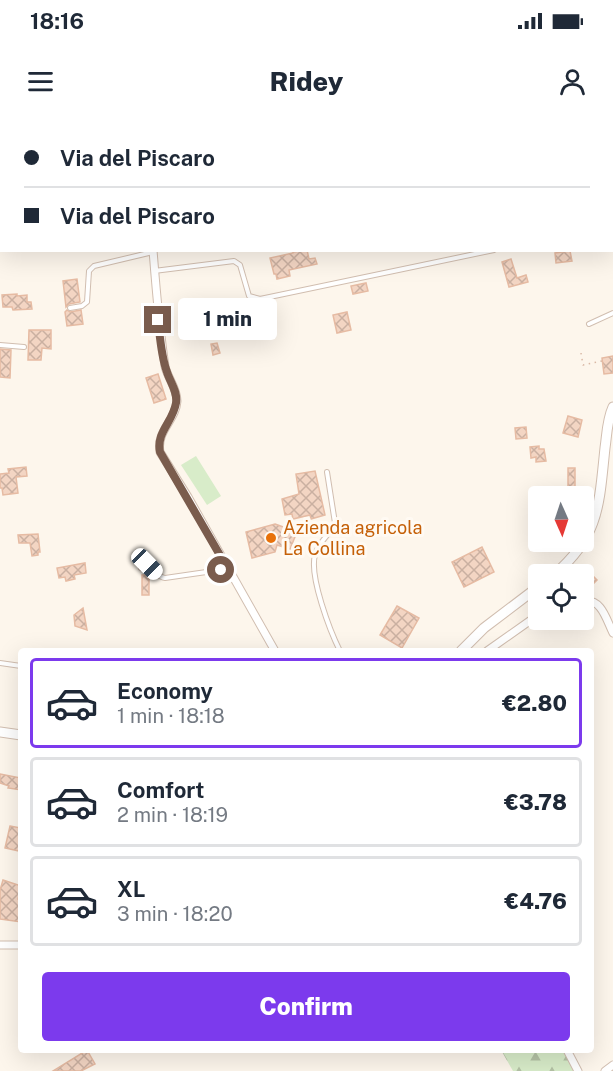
<!DOCTYPE html>
<html lang="en">
<head>
<meta charset="utf-8">
<style>
  body { margin:0; font-family:"Public Sans",sans-serif; background:#f2f2f3; color:#1f2937; height:100vh; display:flex; flex-direction:column; font-size:22px; white-space:nowrap }
  * { box-sizing:border-box; margin:0 }
  p { font-size:20px; color:#747a83 }
  .icon { flex:none; width:33px; height:33px; fill:none; stroke:currentColor; stroke-width:2; stroke-linecap:round; stroke-linejoin:round }
  .map { position:relative; flex:1; overflow:hidden }
  .sheet { position:absolute; left:18px; top:528px; width:576px; height:405px; display:flex; flex-direction:column; background:#fff; border-radius:6px; box-shadow:0 6px 24px #0002 }
  .sheet>* { flex:none }
  .top-card { position:absolute; left:0px; top:0px; width:614px; height:132px; box-shadow:0 6px 24px #0002; display:grid; align-content:center; height:132px; padding:0 24px; background:#fff }
  .needle { width:39px; rotate:177deg }
  .controls { position:absolute; left:528px; top:366px; display:grid; gap:12px }
  .controls a { display:grid; place-items:center; width:66px; height:66px; border-radius:6px; background:#fff; box-shadow:0 6px 24px #0002; font-size:30px }
  .end { position:absolute; width:27px; height:27px; margin:-14px; border:8px solid #7a5c4d; background:#fff; box-shadow:0 0 0 3px #fff }
  .from { border-radius:50% }
  .bubble { position:absolute; height:42px; border-radius:6px; background:#fff; box-shadow:0 6px 24px #0002; font-size:20px; font-weight:800; line-height:42px; text-align:center }
  .car { position:absolute; width:18px; height:36px; margin:-18px -9px; border-radius:8px; box-shadow:0 0 4px 2px #0007; background:linear-gradient(#fff 24%,#345 0 40%,#fff 0 76%,#345 0 86%,#fff 0) }
  .top-card b { display:flex; align-items:center; gap:21px; height:57px; font-size:22px }
  .top-card b+b { border-top:2px solid #e0e1e3 }
  .top-card i { width:15px; height:15px; background:#1f2937 }
  ul { padding:10px 0 0; list-style:none }
  li { display:flex; align-items:center; gap:18px; height:90px; margin:0 12px 9px; padding:0 12px; border:3px solid #e0e1e3; border-radius:6px }
  li div { flex:1 }
  li b { display:block; font-size:22px }
  li em { font-style:normal; font-weight:800 }
  li.selected { border-color:#7c3aed }
  li>.icon { width:54px; height:54px; stroke-width:1.5 }
  .primary-button { display:flex; gap:12px; margin-top:auto; padding:12px 24px }
  .primary-button a { flex:1; height:69px; border-radius:6px; background:#7c3aed; color:#fff; font-size:24px; font-weight:800; line-height:69px; text-align:center }
  .status { display:flex; justify-content:space-between; align-items:center; height:42px; padding:0 30px; background:#fff; direction:ltr }
  .status svg { height:16px; fill:currentColor }
  header { display:flex; justify-content:space-between; align-items:center; height:78px; padding:0 24px; background:#fff; font-size:27px; font-weight:800 }
  .map>svg:first-child { display:block }
  .grass { fill:#d8ecc9 }
  .forest { fill:url(#forest-firs) }
  .building { fill:url(#building-cross-hatch); stroke:#e6bba3; stroke-width:1.5 }
  .lines { fill:none; stroke-linecap:round; stroke-linejoin:round }
  .service-casing { stroke:#d1beb0; stroke-width:6 }
  .minor-casing { stroke:#d1beb0; stroke-width:9 }
  .tertiary-casing { stroke:#d1beb0; stroke-width:11 }
  .path { stroke:#d9b8a5; stroke-width:1.5; stroke-dasharray:1.5 4.5; stroke-linecap:butt }
  .service { stroke:#fff; stroke-width:4 }
  .minor { stroke:#fff; stroke-width:7 }
  .tertiary { stroke:#fff; stroke-width:9 }
  .route { stroke:#7a5c4d; stroke-width:8 }
  .food-dot { fill:#e8710a; stroke:#fffaf3; stroke-width:2 }
  .labels { text-anchor:middle; stroke-width:6; stroke-linejoin:round; paint-order:stroke }
  .food-label { font-size:18px; fill:#c56008; stroke:#fffaf3; text-anchor:start }
</style>
</head>
<body>
<div class="status"><b>18:16</b><svg viewBox="0 0 49 12"><path d="M0 12V9h3v3zM5 12V6h3v6zM10 12V3h3v9zM15 12V0h3v12zM26 1h20v11H26zM47 4h2v5h-2z"/></svg></div>
<header><svg class="icon" aria-label="menu" viewBox="0 0 24 24"><path d="M4 6h16M4 12h16M4 18h16"/></svg>Ridey<svg class="icon" aria-label="person" viewBox="0 0 24 24"><circle cx="12" cy="8" r="4"/><path d="M4 21q1-7 8-7t8 7"/></svg></header>
<div class="map">
<svg width="613" height="951" viewBox="0 0 613 951">
  <defs>
    <pattern id="forest-firs" width="22" height="20" patternUnits="userSpaceOnUse" patternTransform="scale(1.5)"><rect width="22" height="20" fill="#d8ecc9"/><path d="M5 1l3.5 6h-7zM16 11l3.5 6h-7z" fill="#b4c2a5"/></pattern>
    <pattern id="building-cross-hatch" width="8" height="8" patternUnits="userSpaceOnUse" patternTransform="scale(1.5)"><rect width="8" height="8" fill="#f3d5c3"/><path d="M0 0l8 8M0 8l8-8" fill="none" stroke="#cab0a1"/></pattern>
  </defs>
  <rect width="100%" height="100%" fill="#fdf6ec"/>
  <path class="grass" d="M196,336L221,376L207,385L181,345Z"/>
  <path class="forest" d="M501,930H563L575,951H513Z"/>
  <g class="building">
    <path d="M307,130L309,139L315,138L317,144L289,150L290,156L277,159L276,154H274L270,138L293,133V132Z"/>
    <path d="M570,131L572,141L556,143L555,133Z"/>
    <path d="M511,139L517,158L526,155L528,162L509,167L502,142Z"/>
    <path d="M77,159L80,182L69,184L66,187L63,161Z"/>
    <path d="M366,163L368,171L353,174L351,166Z"/>
    <path d="M17,174V176L27,175V182H31L32,189L13,190L12,187H3L2,175Z"/>
    <path d="M67,190L70,192L81,190L83,204L67,206L65,192Z"/>
    <path d="M347,192L351,210L337,213L333,195Z"/>
    <path d="M29,210H51V229L42,228L41,240H28Z"/>
    <path d="M217,223L220,233L213,235L211,224Z"/>
    <path d="M0,229L11,230L10,258L0,257Z"/>
    <path d="M613,236V253L604,254L602,238Z"/>
    <path d="M158,254L166,279L154,283L146,258Z"/>
    <path d="M568,296L582,300L578,317L563,313Z"/>
    <path d="M526,307L527,318L516,319L515,308Z"/>
    <path d="M539,326V329H544L546,341L536,342V337L531,338L530,327Z"/>
    <path d="M26,347L27,356L16,357L18,373L3,375L2,368H0V354L9,353L8,349Z"/>
    <rect x="568" y="348" width="7" height="20"/>
    <path d="M315,351L325,395L311,399L310,395L293,399L292,394L285,395L282,379L299,374L296,354Z"/>
    <path d="M275,404L297,412L290,429L277,425L275,432L252,438L246,412Z"/>
    <path d="M38,414L40,432H38V435L32,436L30,423H19L18,415Z"/>
    <path d="M482,427L494,452L464,467L452,442Z"/>
    <path d="M85,443L86,453L74,455L75,459L66,461L65,457L59,458L57,448Z"/>
    <path d="M590,453L597,460L591,466L584,460Z"/>
    <rect x="142" y="455" width="7" height="20"/>
    <path d="M397,486L419,498L402,528L380,515Z"/>
    <path d="M83,488L87,510L75,506L74,495Z"/>
    <path d="M0,654L21,658V670L8,668L9,666L0,663Z"/>
    <path d="M10,706L21,708L19,731L5,728Z"/>
    <path d="M3,760L21,766L18,779H21V802L0,799V770Z"/>
    <path d="M87,930L95,944L81,951H53Z"/>
  </g>
  <g class="lines">
    <g class="service-casing">
      <g id="service">
        <path d="M492,0L493,2"/>
        <path d="M0,29H2"/>
        <path d="M612,103H613"/>
        <path d="M154,151L234,141L240,145L249,176L260,179L494,130"/>
        <path d="M70,188L82,186L87,182L89,151L94,146L153,132"/>
        <path d="M589,204L613,193"/>
        <path d="M0,225L24,227"/>
        <path d="M327,352L335,403C330,415 318,422 315,435C309,456 330,511 340,531"/>
        <path d="M141,448L143,444C152,445 156,457 165,458L227,449"/>
        <path d="M0,543L21,546"/>
      </g>
    </g>
    <g class="minor-casing">
      <g id="minor">
        <path d="M147,2V0"/>
        <path d="M153,130C156,169 159,207 165,246C167,257 177,268 177,281C176,300 156,311 160,332L188,377L275,531"/>
        <path d="M584,481C602,479 606,499 613,513"/>
        <path d="M487,531L538,495"/>
        <path d="M0,825H21"/>
        <path d="M567,930L578,951"/>
        <path d="M605,951L613,945"/>
      </g>
    </g>
    <g class="tertiary-casing">
      <g id="tertiary">
        <path d="M21,2L23,0"/>
        <path d="M0,56L2,50"/>
        <path d="M555,454C600,415 599,384 605,328C607,314 607,300 613,287"/>
        <path d="M461,531L484,508L538,467"/>
        <path d="M0,612L21,615"/>
      </g>
    </g>
    <path class="path" d="M581,233L583,245L602,241"/>
    <use href="#service" class="service"/>
    <use href="#minor" class="minor"/>
    <use href="#tertiary" class="tertiary"/>
  </g>
  <g class="lines">
    <path class="route" d="M158,200C160,217 161,236 167,252C170,262 178,272 176,283C173,302 156,312 160,332L228,449L221,450"/>
  </g>
  <circle class="food-dot" cx="271" cy="418" r="6"/>
  <g class="labels">
    <g class="food-label">
      <text x="283" y="414">Azienda agricola<tspan x="283" dy="21">La Collina</tspan></text>
    </g>
  </g>
</svg>
<div class="controls">
<a><svg class="needle" viewBox="-14 -14 28 28"><path d="M0-13l5 13h-10z" fill="#e53935"/><path d="M0 13l5-13h-10z" fill="#747a83"/></svg></a>
<a><svg class="icon" aria-label="locate" viewBox="0 0 24 24"><circle cx="12" cy="12" r="6"/><path d="M12 2v4M12 18v4M2 12h4M18 12h4"/></svg></a>
</div>
<i class="end from" style="left:221px;top:450px"></i>
<i class="end" style="left:158px;top:200px"></i>
<div class="bubble" style="left:178px;top:178px;width:99px">1 min</div>
<i class="car" style="left:147px;top:444px;rotate:135deg"></i>
<div class="top-card">
<b><i class="from"></i>Via del Piscaro</b>
<b><i></i>Via del Piscaro</b>
</div>
<section class="sheet">
<ul>
<li class="selected"><svg class="icon" aria-label="car" viewBox="0 0 24 24"><path d="M5 17H2v-5l4-1 3-4h7l3 4 3 1v5h-3M9 17h6M6 11h13"/><circle cx="7" cy="17" r="2"/><circle cx="17" cy="17" r="2"/></svg><div><b>Economy</b><p>1 min · 18:18</p></div><em>€2.80</em></li>
<li><svg class="icon" aria-label="car" viewBox="0 0 24 24"><path d="M5 17H2v-5l4-1 3-4h7l3 4 3 1v5h-3M9 17h6M6 11h13"/><circle cx="7" cy="17" r="2"/><circle cx="17" cy="17" r="2"/></svg><div><b>Comfort</b><p>2 min · 18:19</p></div><em>€3.78</em></li>
<li><svg class="icon" aria-label="car" viewBox="0 0 24 24"><path d="M5 17H2v-5l4-1 3-4h7l3 4 3 1v5h-3M9 17h6M6 11h13"/><circle cx="7" cy="17" r="2"/><circle cx="17" cy="17" r="2"/></svg><div><b>XL</b><p>3 min · 18:20</p></div><em>€4.76</em></li>
</ul>
<div class="primary-button"><a>Confirm</a></div>
</section>
</div>
</body>
</html>
